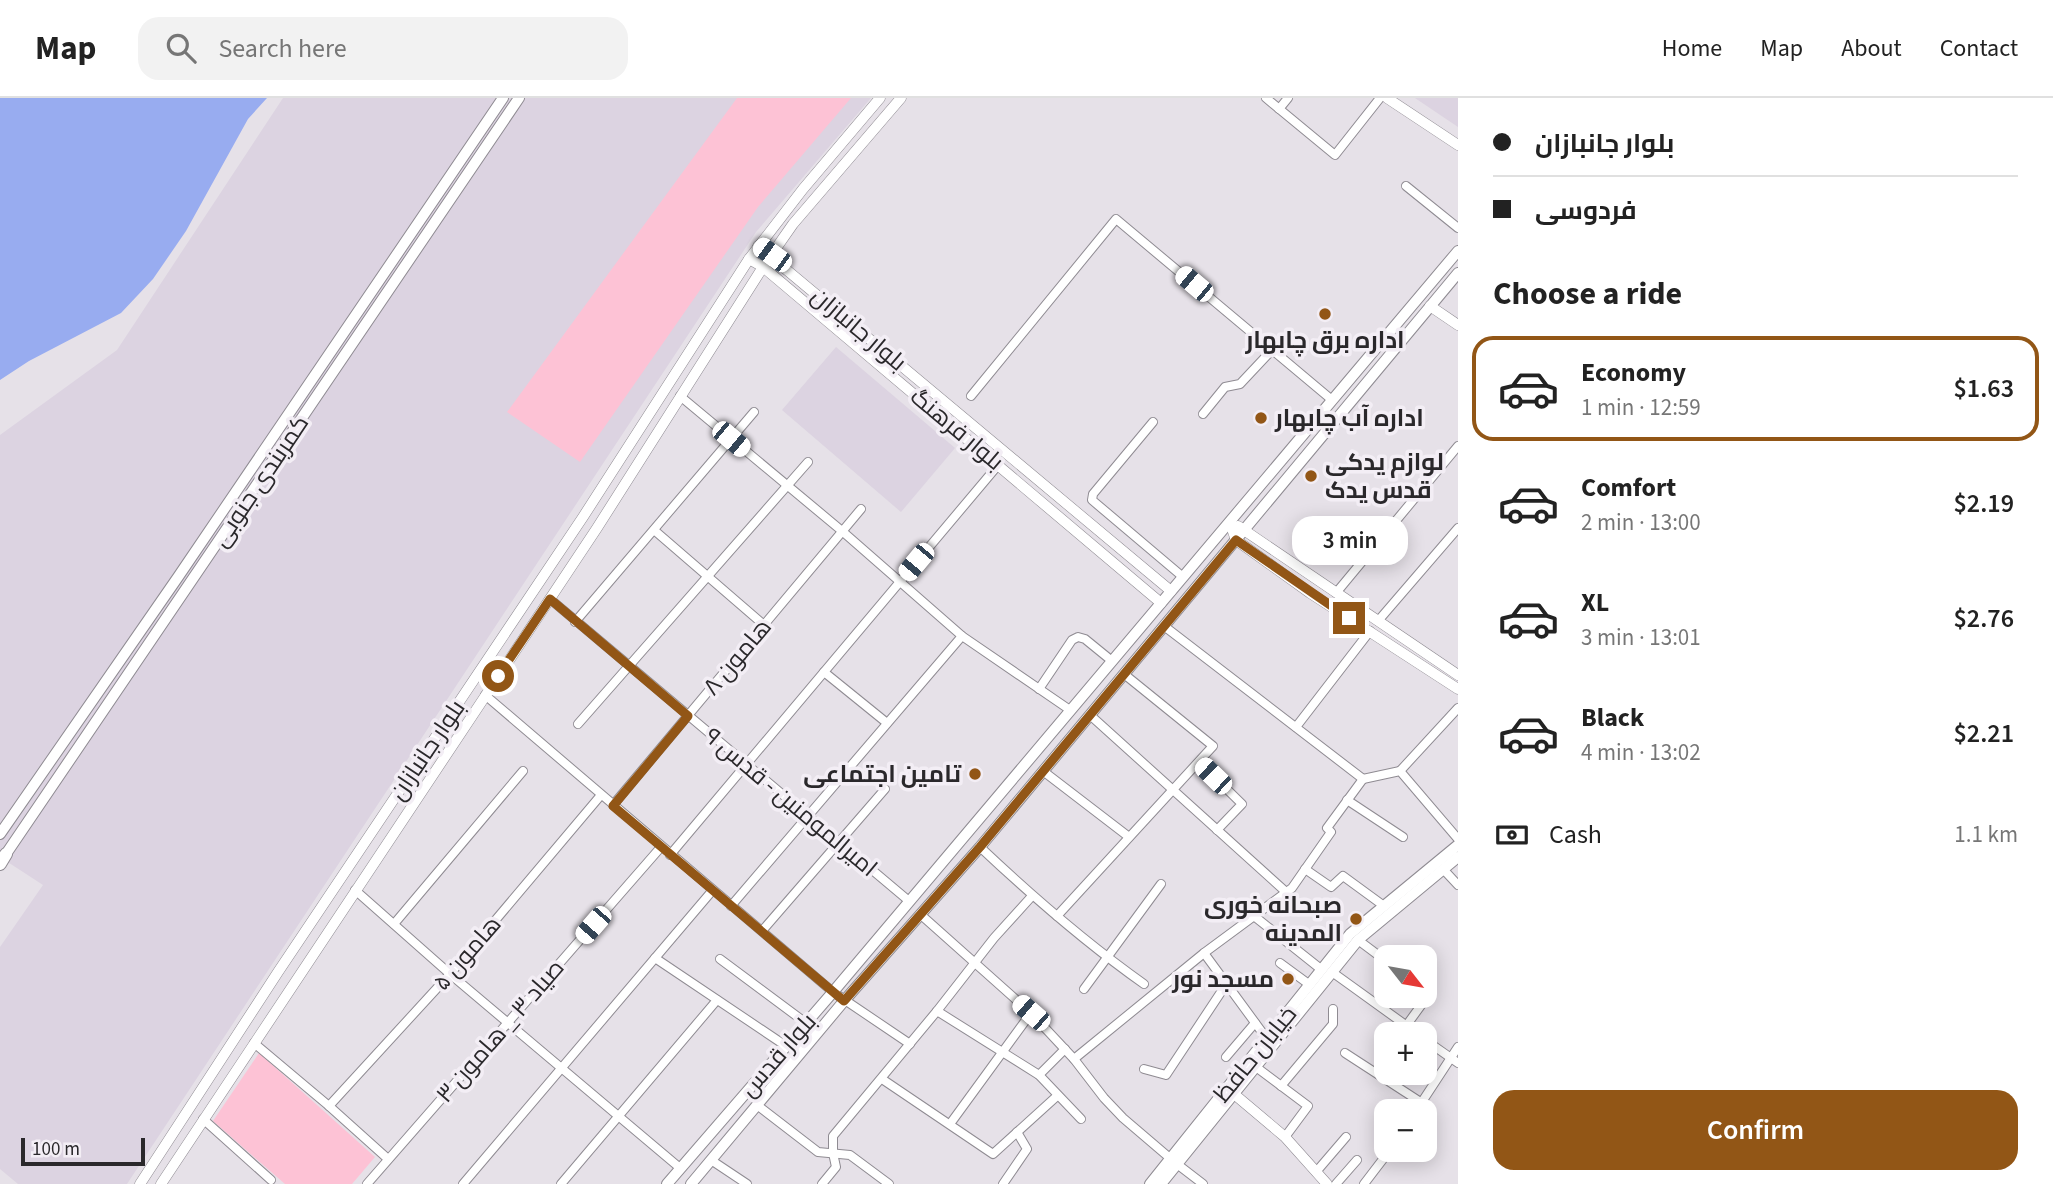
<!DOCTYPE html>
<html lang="en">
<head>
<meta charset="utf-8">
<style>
  body { margin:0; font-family:"Source Sans 3",Cairo,sans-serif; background:#f2f2f2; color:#222; height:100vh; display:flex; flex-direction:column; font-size:26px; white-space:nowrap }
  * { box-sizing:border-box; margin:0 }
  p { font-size:23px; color:#767676 }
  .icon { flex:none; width:38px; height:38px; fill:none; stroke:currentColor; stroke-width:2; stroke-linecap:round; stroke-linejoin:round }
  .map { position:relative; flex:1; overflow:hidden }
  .panel { display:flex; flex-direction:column; background:#fff; width:595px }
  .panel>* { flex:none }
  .top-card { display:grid; align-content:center; height:154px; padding:0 35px; background:#fff }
  .needle { width:46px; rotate:121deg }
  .tools { position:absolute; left:1374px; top:847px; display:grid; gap:14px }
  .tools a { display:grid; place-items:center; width:63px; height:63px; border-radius:14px; background:#fff; box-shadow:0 4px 18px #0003; font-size:35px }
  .scale { position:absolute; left:21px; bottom:18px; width:124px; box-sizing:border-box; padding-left:7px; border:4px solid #2a282b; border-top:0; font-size:19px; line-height:24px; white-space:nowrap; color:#2a282b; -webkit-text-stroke:5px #f3eef5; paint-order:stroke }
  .end { position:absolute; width:32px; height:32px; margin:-16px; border:9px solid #925616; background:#fff; box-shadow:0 0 0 4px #fff }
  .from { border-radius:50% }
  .bubble { position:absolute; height:49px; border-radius:21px; background:#fff; box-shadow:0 4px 18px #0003; font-size:23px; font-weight:600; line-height:49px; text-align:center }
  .car { position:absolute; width:21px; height:42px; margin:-21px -10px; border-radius:9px; box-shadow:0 0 5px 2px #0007; background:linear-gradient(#fff 24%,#345 0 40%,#fff 0 76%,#345 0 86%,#fff 0) }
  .top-card b { display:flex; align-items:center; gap:24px; height:66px; font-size:26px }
  .top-card b+b { border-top:2px solid #e0e0e0 }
  .top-card i { width:18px; height:18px; background:#222 }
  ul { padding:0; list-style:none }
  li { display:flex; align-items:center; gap:21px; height:105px; margin:0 14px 10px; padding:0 21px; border:4px solid transparent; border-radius:21px }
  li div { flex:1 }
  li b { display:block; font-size:26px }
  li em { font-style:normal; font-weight:600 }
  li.on { border-color:#925616 }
  li>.icon { width:63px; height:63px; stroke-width:1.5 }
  h2 { padding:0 35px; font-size:32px; line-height:84px }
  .pay { display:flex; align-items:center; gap:18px; height:77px; padding:0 35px; font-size:26px }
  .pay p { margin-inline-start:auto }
  .primary-button { display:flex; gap:14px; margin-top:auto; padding:14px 35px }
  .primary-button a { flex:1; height:80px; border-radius:21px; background:#925616; color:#fff; font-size:28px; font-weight:600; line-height:80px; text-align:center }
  header { display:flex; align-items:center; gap:42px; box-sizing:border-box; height:98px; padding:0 35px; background:#fff; border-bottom:2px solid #e0e0e0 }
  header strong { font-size:33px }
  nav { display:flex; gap:38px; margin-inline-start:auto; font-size:24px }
  .search { width:490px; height:63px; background:#f2f2f2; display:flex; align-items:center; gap:18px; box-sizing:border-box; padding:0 24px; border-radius:21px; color:#767676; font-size:26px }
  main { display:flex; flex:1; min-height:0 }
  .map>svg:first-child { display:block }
  .built { fill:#dcd3e1 }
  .green { fill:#fdc2d5 }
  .water { fill:#98acf0 }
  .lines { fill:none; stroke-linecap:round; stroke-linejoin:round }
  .minor-casing { stroke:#8f8b92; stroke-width:10 }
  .tertiary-casing { stroke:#8f8b92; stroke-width:11 }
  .secondary-casing { stroke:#8f8b92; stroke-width:12 }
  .trunk-casing { stroke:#8f8b92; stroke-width:14 }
  .minor { stroke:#fff; stroke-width:8 }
  .tertiary { stroke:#fff; stroke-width:10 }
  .secondary { stroke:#fff; stroke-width:10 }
  .trunk { stroke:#fff; stroke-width:12 }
  .route { stroke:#925616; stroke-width:9 }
  .poi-dot { fill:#925616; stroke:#f3eef5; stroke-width:2.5 }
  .labels { text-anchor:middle; stroke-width:7; stroke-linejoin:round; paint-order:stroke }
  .street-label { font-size:24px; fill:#2a282b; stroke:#f3eef5 }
  .poi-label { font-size:24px; font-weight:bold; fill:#2a282b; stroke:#f3eef5; text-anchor:end }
</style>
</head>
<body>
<header>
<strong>Map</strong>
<div class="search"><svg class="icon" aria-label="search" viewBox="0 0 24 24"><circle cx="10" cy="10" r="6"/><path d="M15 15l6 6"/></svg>Search here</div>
<nav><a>Home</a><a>Map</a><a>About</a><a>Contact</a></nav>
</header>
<main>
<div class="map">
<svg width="1458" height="1086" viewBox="0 0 1458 1086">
  <rect width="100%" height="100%" fill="#e6e1e8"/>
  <g class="built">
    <path d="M283,0H871L756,134L127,1086H18L0,1071V849L43,787L0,759V337L117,252Z"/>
    <path d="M1415,0H1458V29Z"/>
    <path d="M836,249L955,350L901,414L782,312Z"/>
  </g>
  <g class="green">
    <path d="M737,0H851L758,109L580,364L507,314Z"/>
    <path d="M259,955L375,1059L352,1086H285L213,1023Z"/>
  </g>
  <path class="water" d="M0,0H267L248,21L186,133L153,181L121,215L29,263L0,282Z"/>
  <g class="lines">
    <g class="minor-casing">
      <g id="minor">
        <path d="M1266,0L1335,57L1380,0"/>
        <path d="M1279,11L1288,0"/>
        <path d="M1406,88L1458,130"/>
        <path d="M680,298L842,433L962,538L1070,612"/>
        <path d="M971,298L1116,121L1332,302"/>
        <path d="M1203,316L1225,289L1240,286L1272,252"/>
        <path d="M1153,324L1093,396L1092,402L1183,479"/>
        <path d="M654,432L764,527"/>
        <path d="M1336,495L1458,348"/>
        <path d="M550,501L909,803"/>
        <path d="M1378,523L1458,430"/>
        <path d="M575,524L754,314"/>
        <path d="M1164,528L1363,681"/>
        <path d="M824,574L887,625"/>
        <path d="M1039,591L1072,542L1078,539L1085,541L1112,563"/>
        <path d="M485,597L833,894L910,946"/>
        <path d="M1090,617L1286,794"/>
        <path d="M578,626L808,364"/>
        <path d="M1296,629L1370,533"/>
        <path d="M1199,664L1242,706L1217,732"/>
        <path d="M1043,673L1129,739"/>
        <path d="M1400,673L1458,610"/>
        <path d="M1363,681L1400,673L1458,741"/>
        <path d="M1347,702L1403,739"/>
        <path d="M613,707L861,411"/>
        <path d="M980,749C1032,798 1086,845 1144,886"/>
        <path d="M670,757L999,366"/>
        <path d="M1305,771L1331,789L1343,778L1384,808"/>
        <path d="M1443,771L1458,787"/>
        <path d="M355,792L450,876L680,1070"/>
        <path d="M731,808L962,538"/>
        <path d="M920,816L1031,915L1074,961L1104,1000L1123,1020L1171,1061"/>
        <path d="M1057,818L1213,648L1124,576"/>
        <path d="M1254,818L1322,872"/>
        <path d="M394,826L523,673"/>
        <path d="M762,833L885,691"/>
        <path d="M1358,842L1386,863"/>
        <path d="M1204,855L1267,941"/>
        <path d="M655,860L786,948"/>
        <path d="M720,861L806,925"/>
        <path d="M1280,865L1310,887"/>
        <path d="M1332,874L1418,936"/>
        <path d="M1084,891L1161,786"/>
        <path d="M937,913L1039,977L1081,1021"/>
        <path d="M1406,928L1430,895L1424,891"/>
        <path d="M1424,941L1458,965"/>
        <path d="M254,945L329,1008L388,1061"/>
        <path d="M1345,955L1422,1005"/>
        <path d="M1226,959L1255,925"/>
        <path d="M1074,961L1204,855L1292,790L1331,734L1327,730L1363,681"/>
        <path d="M1256,969L1308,1008L1285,1039"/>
        <path d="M1144,971L1166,977L1227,885"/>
        <path d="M1039,977L1065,951"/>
        <path d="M882,981L993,1056L1057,998"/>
        <path d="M1281,988L1333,926V911"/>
        <path d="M757,1007L818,1054L850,1057L889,1086"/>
        <path d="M329,1008L450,876L601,697"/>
        <path d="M1416,1013L1458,949"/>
        <path d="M203,1021L271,1082"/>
        <path d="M950,1026L1031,915"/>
        <path d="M711,1062L747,1086"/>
        <path d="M1177,1066L1203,1086"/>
        <path d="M1316,1074L1346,1039"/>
        <path d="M367,1086L661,749"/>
        <path d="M463,1086L712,793"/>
        <path d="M561,1086L717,902"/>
        <path d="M822,1086L836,1069L833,1055V1038L937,913L994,840L1032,798"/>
        <path d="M1003,1086L1027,1051L1017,1034"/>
        <path d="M1336,1086L1357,1062"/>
        <path d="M1364,1086L1390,1052"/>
      </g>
    </g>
    <g class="tertiary-casing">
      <g id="tertiary">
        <path d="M1387,0L1458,47"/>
        <path d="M758,148L1171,493"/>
        <path d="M749,161L763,169L1161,505"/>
        <path d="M1430,208L1458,227"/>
        <path d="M1230,425L1236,442L1310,495L1458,591"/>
        <path d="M1238,428L1458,577"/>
        <path d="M1234,996L1285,1039L1327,1086"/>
        <path d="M140,1086L278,874L583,419L749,161L803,91L880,0"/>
        <path d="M161,1086L597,430L763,169L793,126L901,0"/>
      </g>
    </g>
    <g class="secondary-casing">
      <g id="secondary">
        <path d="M0,736L178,479L503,0"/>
        <path d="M6,756L519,0"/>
        <path d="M667,1086L833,894L1458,153"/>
        <path d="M691,1086L844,903L980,749L1458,175"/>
        <path d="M1150,1086L1350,836L1458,747"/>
        <path d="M1161,1086L1358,842L1458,759"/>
      </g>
    </g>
    <g class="trunk-casing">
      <path id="trunk" d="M0,766L6,756"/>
    </g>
    <use href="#minor" class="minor"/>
    <use href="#tertiary" class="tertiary"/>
    <use href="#secondary" class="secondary"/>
    <use href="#trunk" class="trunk"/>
  </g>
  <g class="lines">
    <path class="route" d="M498,578L550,501L688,618L613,708L844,903L980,749L1236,442L1349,520"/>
  </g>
  <g class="poi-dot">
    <circle cx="1325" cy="216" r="7"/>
    <circle cx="1261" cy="320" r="7"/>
    <circle cx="1311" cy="378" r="7"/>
    <circle cx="975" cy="676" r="7"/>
    <circle cx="1356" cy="821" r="7"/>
    <circle cx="1288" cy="881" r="7"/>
  </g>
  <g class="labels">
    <g class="street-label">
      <text transform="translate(859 231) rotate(40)" y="8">بلوار جانبازان</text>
      <text transform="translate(957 331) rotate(40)" y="8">بلوار فرهنگ</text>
      <text transform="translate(260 383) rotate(-56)" y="8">کمربندی جنوبی</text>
      <text transform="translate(737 559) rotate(-50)" y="8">هامون ۸</text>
      <text transform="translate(427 652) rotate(-56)" y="8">بلوار جانبازان</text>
      <text transform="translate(791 704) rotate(40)" y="8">امیرالمومنین - قدس ۹</text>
      <text transform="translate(467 855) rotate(-49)" y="8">هامون ۵</text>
      <text transform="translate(500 933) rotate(-49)" y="8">صیاد ۳ _ هامون ۳</text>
      <text transform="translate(1255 956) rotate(-51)" y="8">خیابان حافظ</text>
      <text transform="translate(778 957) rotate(-49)" y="8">بلوار قدس</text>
    </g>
    <g class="poi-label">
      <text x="1325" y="250" text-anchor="middle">اداره برق چابهار</text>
      <text x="1275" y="328" text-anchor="start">اداره آب چابهار</text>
      <text x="1325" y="372" text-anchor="start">لوازم یدکی<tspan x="1325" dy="28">قدس یدک</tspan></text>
      <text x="961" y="684">تامین اجتماعی</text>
      <text x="1342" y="815">صبحانه خوری<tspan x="1342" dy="28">المدینه</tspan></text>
      <text x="1274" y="889">مسجد نور</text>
    </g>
  </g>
</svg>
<div class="tools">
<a><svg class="needle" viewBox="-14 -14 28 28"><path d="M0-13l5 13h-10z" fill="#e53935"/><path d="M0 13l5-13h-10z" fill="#767676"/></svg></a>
<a>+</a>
<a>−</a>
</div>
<div class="scale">100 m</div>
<i class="end from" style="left:498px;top:578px"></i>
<i class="end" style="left:1349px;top:520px"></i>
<div class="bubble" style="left:1292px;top:418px;width:116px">3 min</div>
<i class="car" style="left:772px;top:157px;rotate:306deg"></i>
<i class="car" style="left:1194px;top:186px;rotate:310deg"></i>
<i class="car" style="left:731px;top:341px;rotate:130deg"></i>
<i class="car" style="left:916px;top:464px;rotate:220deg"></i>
<i class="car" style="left:1213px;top:678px;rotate:314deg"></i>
<i class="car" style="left:593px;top:827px;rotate:221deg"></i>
<i class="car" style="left:1031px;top:915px;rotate:311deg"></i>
</div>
<section class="panel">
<div class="top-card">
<b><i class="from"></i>بلوار جانبازان</b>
<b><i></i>فردوسی</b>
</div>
<h2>Choose a ride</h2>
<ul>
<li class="on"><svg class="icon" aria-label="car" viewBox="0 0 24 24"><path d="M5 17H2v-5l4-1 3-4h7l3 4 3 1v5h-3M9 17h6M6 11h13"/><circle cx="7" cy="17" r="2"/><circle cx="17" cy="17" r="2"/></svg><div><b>Economy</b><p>1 min · 12:59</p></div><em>$1.63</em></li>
<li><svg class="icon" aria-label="car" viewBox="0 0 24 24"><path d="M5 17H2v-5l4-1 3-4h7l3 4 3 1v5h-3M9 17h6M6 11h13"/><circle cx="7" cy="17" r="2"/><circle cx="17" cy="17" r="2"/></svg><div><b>Comfort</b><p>2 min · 13:00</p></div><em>$2.19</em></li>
<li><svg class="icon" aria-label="car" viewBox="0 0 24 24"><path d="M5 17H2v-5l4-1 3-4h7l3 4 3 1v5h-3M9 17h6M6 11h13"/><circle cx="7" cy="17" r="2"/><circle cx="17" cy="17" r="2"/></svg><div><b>XL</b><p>3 min · 13:01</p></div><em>$2.76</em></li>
<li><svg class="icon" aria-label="car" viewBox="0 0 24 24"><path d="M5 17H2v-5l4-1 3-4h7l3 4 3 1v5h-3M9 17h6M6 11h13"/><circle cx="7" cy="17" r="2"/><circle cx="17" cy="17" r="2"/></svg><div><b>Black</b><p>4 min · 13:02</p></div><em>$2.21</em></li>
</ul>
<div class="pay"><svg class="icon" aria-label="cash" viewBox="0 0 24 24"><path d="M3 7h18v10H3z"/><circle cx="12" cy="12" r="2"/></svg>Cash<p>1.1 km</p></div>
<div class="primary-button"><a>Confirm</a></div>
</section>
</main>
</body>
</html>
